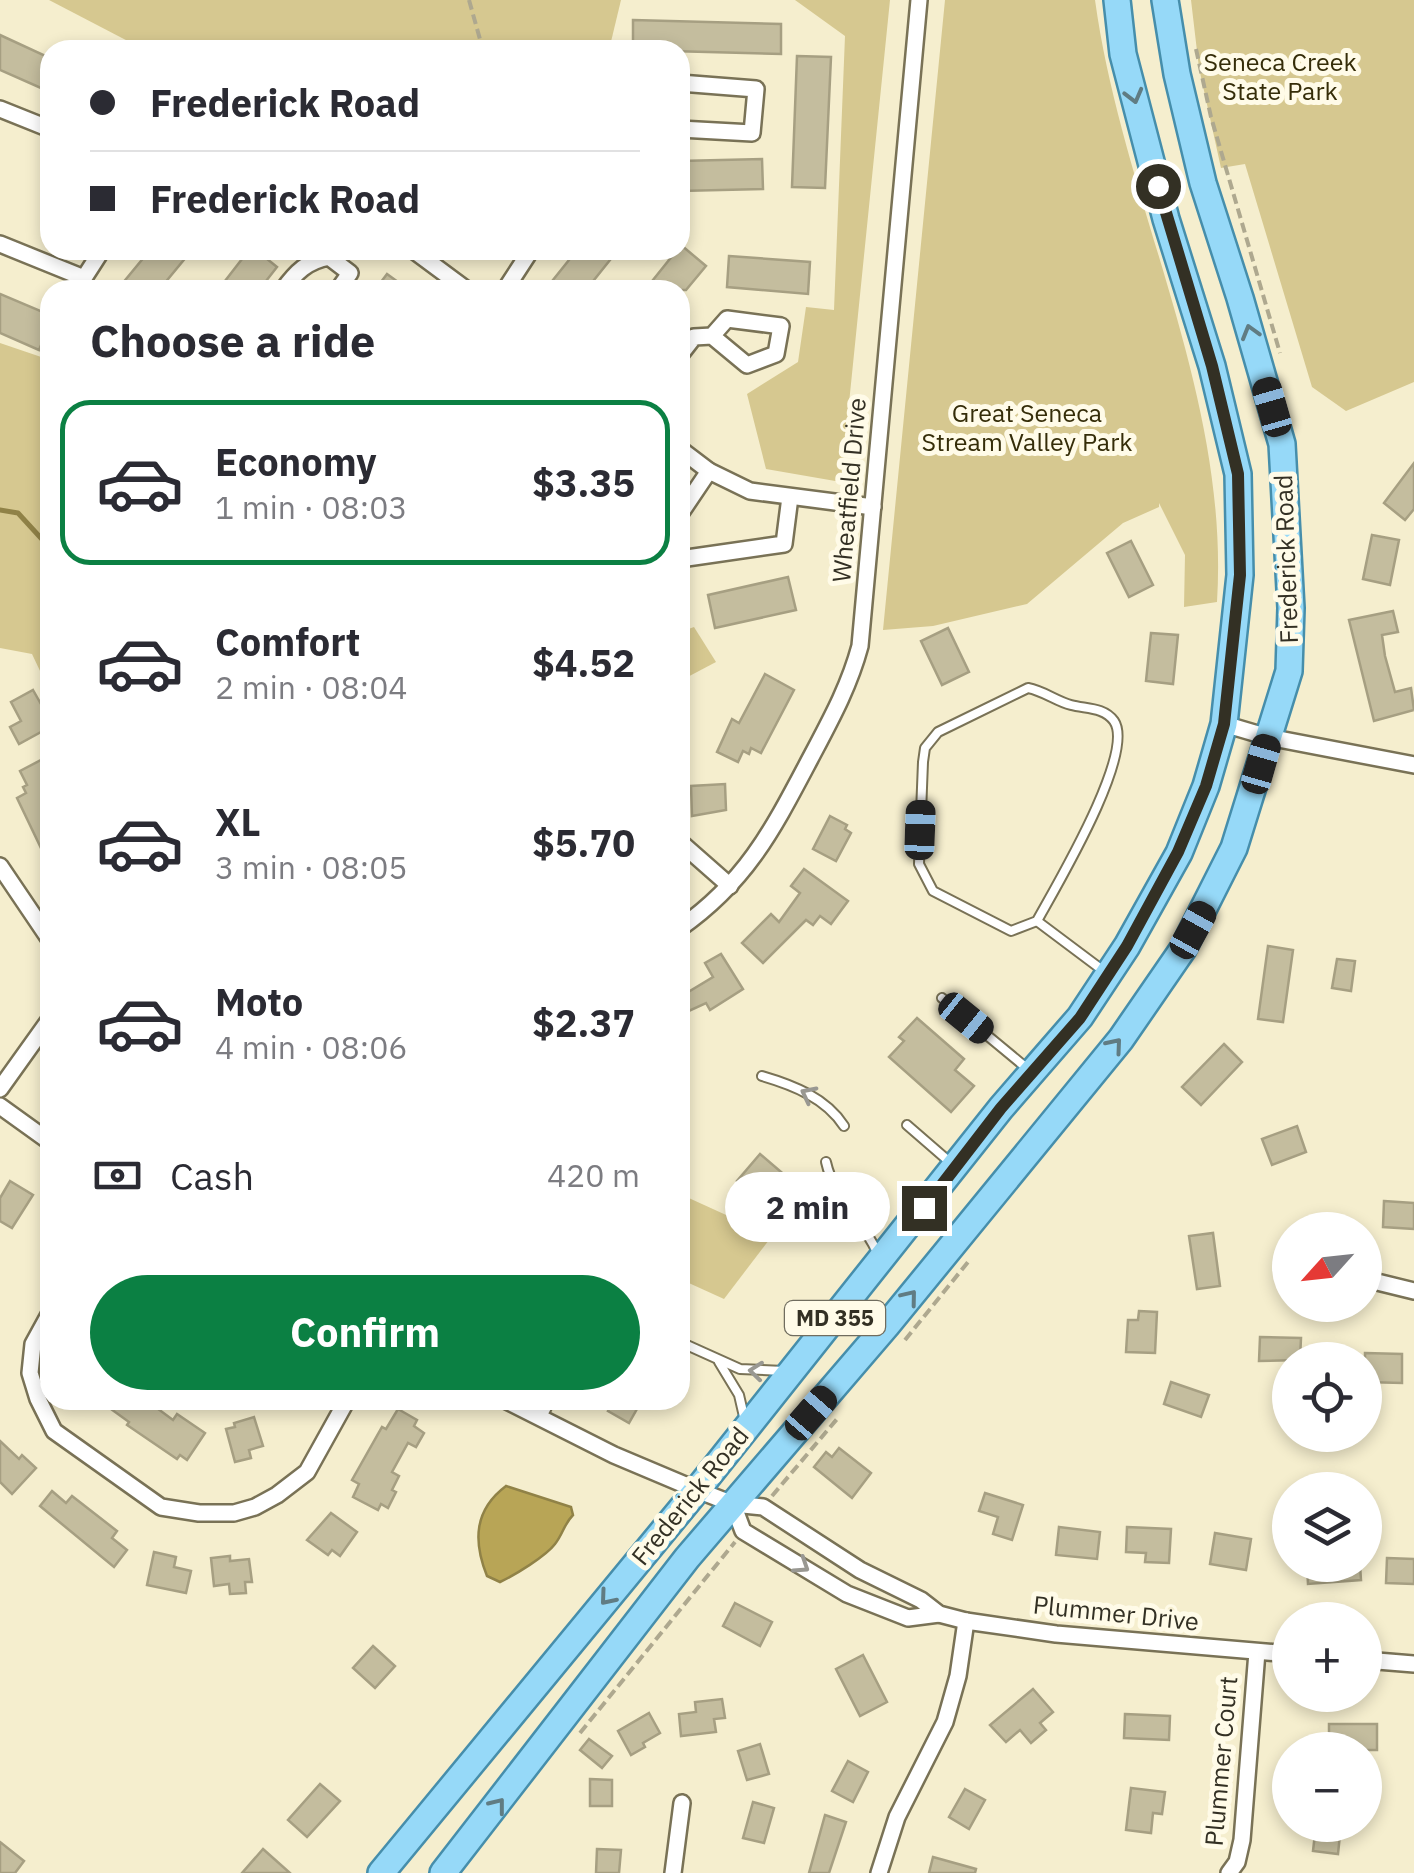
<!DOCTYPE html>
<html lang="en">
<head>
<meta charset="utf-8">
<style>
  body { margin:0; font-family:"IBM Plex Sans",sans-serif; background:#f7f7f7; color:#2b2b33; height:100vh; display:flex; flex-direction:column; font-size:38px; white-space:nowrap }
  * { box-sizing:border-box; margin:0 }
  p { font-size:32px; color:#7c7c81 }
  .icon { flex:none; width:55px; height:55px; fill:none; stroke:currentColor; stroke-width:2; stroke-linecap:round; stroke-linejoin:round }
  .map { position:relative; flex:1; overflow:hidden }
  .side { position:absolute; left:40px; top:280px; width:650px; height:1130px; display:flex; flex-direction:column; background:#fff; border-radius:30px; box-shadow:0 5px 15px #0003 }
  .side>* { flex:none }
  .hud { position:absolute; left:40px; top:40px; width:650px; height:220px; border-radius:30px; box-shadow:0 5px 15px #0003; display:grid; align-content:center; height:220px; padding:0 50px; background:#fff }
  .needle { width:65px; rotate:243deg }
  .controls { position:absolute; left:1272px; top:1212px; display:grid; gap:20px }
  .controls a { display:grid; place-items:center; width:110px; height:110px; border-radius:50%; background:#fff; box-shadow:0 5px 15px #0003; font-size:50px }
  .end { position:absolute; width:45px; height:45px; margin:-22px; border:12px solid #333024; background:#fff; box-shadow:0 0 0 5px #fff }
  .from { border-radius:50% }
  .bubble { position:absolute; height:70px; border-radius:35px; background:#fff; box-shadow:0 5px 15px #0003; font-size:32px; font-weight:700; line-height:70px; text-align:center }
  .car { position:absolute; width:30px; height:60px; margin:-30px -15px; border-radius:12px; box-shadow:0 0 8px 2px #0007; background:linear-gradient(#222 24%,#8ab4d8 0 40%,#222 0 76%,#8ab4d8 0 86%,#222 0) }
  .hud b { display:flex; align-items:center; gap:35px; height:95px; font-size:38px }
  .hud b+b { border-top:2px solid #e1e1e2 }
  .hud i { width:25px; height:25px; background:#2b2b33 }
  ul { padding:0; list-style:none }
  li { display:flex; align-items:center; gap:30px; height:165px; margin:0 20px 15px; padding:0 30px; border:5px solid transparent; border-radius:30px }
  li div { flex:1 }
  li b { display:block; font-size:38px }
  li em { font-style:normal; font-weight:700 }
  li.active { border-color:#0b8043 }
  li>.icon { width:90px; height:90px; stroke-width:1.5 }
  h2 { padding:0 50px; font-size:45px; line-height:120px }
  .pay { display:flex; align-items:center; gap:25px; height:110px; padding:0 50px; font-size:38px }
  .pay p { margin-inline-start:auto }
  .button { display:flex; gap:20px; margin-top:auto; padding:20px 50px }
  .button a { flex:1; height:115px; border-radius:60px; background:#0b8043; color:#fff; font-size:40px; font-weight:700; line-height:115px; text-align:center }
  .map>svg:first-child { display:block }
  .green { fill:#d6c890 }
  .water { fill:#b8a556; stroke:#908247; stroke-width:2.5 }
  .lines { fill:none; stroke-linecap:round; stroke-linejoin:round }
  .stream { stroke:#908247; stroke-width:5 }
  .building { fill:#c4bd9e; stroke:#a69f82; stroke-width:2.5 }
  .service-casing { stroke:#797256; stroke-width:12 }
  .minor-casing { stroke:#797256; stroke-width:20 }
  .primary-casing { stroke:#468eab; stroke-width:30 }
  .path { stroke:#aea88f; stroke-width:4; stroke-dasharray:10 5; stroke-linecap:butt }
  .service { stroke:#fff; stroke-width:8 }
  .minor { stroke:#fff; stroke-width:15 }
  .primary { stroke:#96d9f8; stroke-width:25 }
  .oneway { stroke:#607c83 }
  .oneway2 { stroke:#999892 }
  .route { stroke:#333024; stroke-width:12 }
  .labels { text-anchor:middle; stroke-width:10; stroke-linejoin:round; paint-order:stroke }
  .shield { fill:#fffbe8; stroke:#706d5f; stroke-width:2.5 }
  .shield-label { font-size:22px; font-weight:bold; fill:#333024 }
  .park-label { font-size:25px; fill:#352d09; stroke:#fffbe8 }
  .street-label { font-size:25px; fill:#333024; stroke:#fffbe8 }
</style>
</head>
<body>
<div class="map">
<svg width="1414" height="1873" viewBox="0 0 1414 1873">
  <rect width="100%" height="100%" fill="#f5eece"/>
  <g class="green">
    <path d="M49,0H621L609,50H145Z"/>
    <path d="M795,0H890L841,482L766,469L747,394L798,362L806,307L834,310L845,36Z"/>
    <path d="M945,0H1095C1123,203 1230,393 1217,602L1184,607L1185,555L1159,503V507L1123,523L1027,604L933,626L883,630Z"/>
    <path d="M1191,0H1414V382L1346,411L1312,387L1245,164L1221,168L1199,68Z"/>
    <path d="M0,343L50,360V692L32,654L0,648Z"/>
    <path d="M694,627L716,662L680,681V632Z"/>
    <path d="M680,1194L772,1236L724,1299L680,1279Z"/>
  </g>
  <path class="water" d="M506,1486L571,1507L573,1515C564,1524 563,1534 555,1544C546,1556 515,1575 500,1582L487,1576C473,1541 474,1510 506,1486Z"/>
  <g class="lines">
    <path class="stream" d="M0,510L18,513L50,548"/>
  </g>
  <g class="building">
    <path d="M633,20L781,24V54L633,50Z"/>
    <path d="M0,35L50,58V92L0,70Z"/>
    <path d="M797,56L831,57L825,188L792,187Z"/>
    <path d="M762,159L763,189L680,191V161Z"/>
    <path d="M681,245L706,266L686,290H645Z"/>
    <path d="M150,250H192L159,290H117Z"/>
    <path d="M249,250H256L277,267L259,290H218Z"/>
    <path d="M577,250H618L586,290H545Z"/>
    <path d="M729,256L810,262L808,294L727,287Z"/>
    <path d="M387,274L409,290H375Z"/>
    <path d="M0,294L50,315V324L39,350L0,333Z"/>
    <path d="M1414,463V509L1405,520L1384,503Z"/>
    <path d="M1372,535L1399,540L1390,585L1363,579Z"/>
    <path d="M1131,541L1153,585L1129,597L1107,553Z"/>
    <path d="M788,577L796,610L715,628L708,595Z"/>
    <path d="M1393,611L1398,632L1382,635L1385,656L1395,692L1411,688L1414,710L1374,721L1349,620Z"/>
    <path d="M948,628L969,672L942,685L921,641Z"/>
    <path d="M1151,633L1178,635L1173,684L1146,681Z"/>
    <path d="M765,674L794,690L761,753L751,748L749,754L743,751L738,762L717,752L732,719L739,723Z"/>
    <path d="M33,690L50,720V727L19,744L10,727L21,721L11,702Z"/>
    <path d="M41,760L50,776V867L17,798L26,793L23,787L27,785L20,771Z"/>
    <path d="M725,784L726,810L692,816L691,786Z"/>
    <path d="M830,816L847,825L845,829L851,833L836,861L813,849Z"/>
    <path d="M804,869L848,901L831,924L820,916L813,925L806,920L763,963L742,943L771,914L779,922L800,893L791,886Z"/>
    <path d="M1268,946L1293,950L1283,1022L1258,1019Z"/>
    <path d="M721,954L743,989L710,1010L706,1003L680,1015V997L713,977L705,963Z"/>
    <path d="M1337,959L1355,961L1351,991L1332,988Z"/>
    <path d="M917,1018L964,1059L955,1070L974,1086L951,1112L889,1057L904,1041L899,1037Z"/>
    <path d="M1224,1044L1242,1062L1201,1105L1182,1087Z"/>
    <path d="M1297,1126L1306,1152L1272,1165L1262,1139Z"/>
    <path d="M760,1154L802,1190L780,1217L754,1195L749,1202L736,1191L741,1185L737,1181Z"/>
    <path d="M10,1181L33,1195L12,1228L0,1221V1198Z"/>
    <path d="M1384,1201L1414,1203V1229L1383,1227Z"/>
    <path d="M1213,1233L1220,1286L1197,1289L1189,1236Z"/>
    <path d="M1139,1311L1157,1312L1155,1353L1126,1352L1128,1320H1138Z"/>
    <path d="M1260,1337L1301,1338L1300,1360L1259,1361Z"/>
    <path d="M1365,1353L1402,1354V1383L1365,1382Z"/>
    <path d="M1171,1382L1209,1395L1201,1417L1164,1404Z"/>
    <path d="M118,1400H146L173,1420L177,1414L205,1433L187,1460L180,1455L177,1459L127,1425L129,1422L111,1409Z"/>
    <path d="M614,1400H642L629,1423L608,1411Z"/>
    <path d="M398,1409L417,1420L414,1426L424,1433L416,1447L408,1443L392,1472L399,1476L392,1490L396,1492L388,1508L381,1504L378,1510L353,1497L359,1484L352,1480L382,1427L386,1429Z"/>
    <path d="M254,1417L263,1446L249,1450L251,1458L235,1462L226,1429L235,1427L234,1423Z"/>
    <path d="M0,1441L19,1459L22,1455L36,1468L12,1494L0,1482Z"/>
    <path d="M839,1448L871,1473L852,1498L814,1467L826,1452L832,1457Z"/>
    <path d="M52,1491L66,1503L72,1496L117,1531L112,1538L127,1550L114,1567L40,1506Z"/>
    <path d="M985,1493L1023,1505L1012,1540L993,1534L998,1517L979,1511Z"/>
    <path d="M331,1513L357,1532L340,1556L332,1550L328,1555L307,1540Z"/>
    <path d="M1059,1527L1100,1532L1097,1559L1056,1555Z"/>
    <path d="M1127,1527L1171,1529L1169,1563L1145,1562L1146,1553L1126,1552Z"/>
    <path d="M1215,1533L1251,1539L1246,1570L1210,1564Z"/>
    <path d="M154,1552L176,1557L174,1567L191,1571L186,1593L147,1585Z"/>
    <path d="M230,1556V1561L249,1559L252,1582H245L246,1593L230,1594L229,1584L214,1586L211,1558Z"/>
    <path d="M1387,1558L1414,1559V1584L1386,1583Z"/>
    <path d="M1307,1565H1360L1361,1580L1308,1584Z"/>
    <path d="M735,1603L772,1622L760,1646L723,1626Z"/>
    <path d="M373,1646L395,1666L375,1688L353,1668Z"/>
    <path d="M863,1655L887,1702L860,1716L836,1669Z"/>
    <path d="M1033,1689L1053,1712L1040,1723L1046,1730L1031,1743L1020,1730L1006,1742L990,1725Z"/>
    <path d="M722,1699L725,1718L714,1719L716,1732L681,1736L679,1714L696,1712L695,1702Z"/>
    <path d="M649,1713L660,1733L643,1743L645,1747L631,1755L618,1731Z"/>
    <path d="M1125,1714L1170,1716L1169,1740L1124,1738Z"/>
    <path d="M1329,1724H1377V1750H1338V1747L1329,1746Z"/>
    <path d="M589,1739L612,1756L602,1768L580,1750Z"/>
    <path d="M760,1744L769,1774L747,1780L738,1751Z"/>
    <path d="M848,1761L868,1772L853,1802L832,1791Z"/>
    <path d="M590,1779L612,1780V1806H590Z"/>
    <path d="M320,1784L340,1801L307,1837L288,1820Z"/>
    <path d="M1131,1788L1165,1792L1162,1814L1153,1813L1151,1833L1126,1830Z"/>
    <path d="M965,1789L985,1800L969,1829L949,1817Z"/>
    <path d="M753,1802L774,1808L764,1843L743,1838Z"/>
    <path d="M825,1815L846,1822L829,1873H809Z"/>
    <path d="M1316,1825H1341L1338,1854L1313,1851Z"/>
    <path d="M0,1842L24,1861L15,1873H0Z"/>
    <path d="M263,1849L290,1873H242Z"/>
    <path d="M597,1849L621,1850L619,1873H596Z"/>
    <path d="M933,1857L976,1869L975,1873H929Z"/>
  </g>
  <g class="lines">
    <g class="service-casing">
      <g id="service">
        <path d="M1028,688C1044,691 1056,701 1071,705C1086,709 1104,707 1114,721C1136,753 1055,888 1037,921L1011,931L933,891L919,864L923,762L925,748L938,732Z"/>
        <path d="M1037,921L1105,972"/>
        <path d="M942,998L1029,1070"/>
        <path d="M762,1076C793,1085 826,1098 844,1126"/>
        <path d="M907,1125L952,1164"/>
        <path d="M826,1162C834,1198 862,1219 877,1252"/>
        <path d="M680,1342L740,1369L784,1371"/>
        <path d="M719,1362L739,1395L745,1421"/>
        <path d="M542,1417L551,1400"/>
      </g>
    </g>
    <g class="minor-casing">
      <g id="minor">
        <path d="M680,83L756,89L752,133L680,129"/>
        <path d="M0,109L50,129"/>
        <path d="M0,244L84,278L102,250"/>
        <path d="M413,250L467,290"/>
        <path d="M283,290C296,272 307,261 329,257L350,273L338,290"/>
        <path d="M505,290L531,250"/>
        <path d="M680,355L694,337L712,336L747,365L776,354L781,326L727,319L712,336"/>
        <path d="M680,449L709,471L750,491L873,507"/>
        <path d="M680,514L709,471"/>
        <path d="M680,559L784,544L790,497"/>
        <path d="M1224,724L1268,737L1414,765"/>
        <path d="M680,842L730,886"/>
        <path d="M0,866L50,940"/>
        <path d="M680,928C747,881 773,829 810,759C830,721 849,687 860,646L919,0"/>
        <path d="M0,1089L50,1019"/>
        <path d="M0,1106L50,1142"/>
        <path d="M1365,1279L1414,1291"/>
        <path d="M50,1313L33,1344L30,1373L38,1399L54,1431L161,1507L199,1513H234L255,1507L277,1495L307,1472L347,1400"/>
        <path d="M505,1400L614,1455L697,1490L733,1504L763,1507L860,1570L921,1600L939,1614L966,1621L1056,1634L1290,1654"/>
        <path d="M733,1504L743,1531L847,1594L908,1618L939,1614"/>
        <path d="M1365,1660L1414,1664"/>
        <path d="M673,1873L682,1803"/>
        <path d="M879,1873L897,1817L945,1722L958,1676L966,1621"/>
        <path d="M1229,1873L1237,1862L1242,1840L1257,1652"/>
      </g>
    </g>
    <g class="primary-casing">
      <g id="primary">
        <path d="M381,1873L697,1490L1001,1108L1080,1017L1127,946L1179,853L1206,786L1224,724L1240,575L1238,474L1212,366L1166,219L1123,54L1117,0"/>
        <path d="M443,1873L687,1558L887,1325L1121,1039L1183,949L1234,848L1289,671L1291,608L1282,444L1240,298L1203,183L1177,74L1165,0"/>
      </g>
    </g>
    <g class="path">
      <path d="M469,0L483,50"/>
      <path d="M1196,49L1211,117L1280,353"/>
      <path d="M905,1340L968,1262"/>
      <path d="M772,1496L837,1419"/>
      <path d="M580,1733L735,1542"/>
    </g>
    <use href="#service" class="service"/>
    <use href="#minor" class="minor"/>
    <use href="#primary" class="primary"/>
  </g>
  <defs><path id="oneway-chevron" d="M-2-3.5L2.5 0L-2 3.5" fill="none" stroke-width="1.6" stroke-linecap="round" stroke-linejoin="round" transform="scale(2.5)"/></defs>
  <g class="oneway">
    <use href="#oneway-chevron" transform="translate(1134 96) rotate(75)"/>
    <use href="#oneway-chevron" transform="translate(1250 332) rotate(-106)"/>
    <use href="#oneway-chevron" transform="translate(1115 1045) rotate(-50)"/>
    <use href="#oneway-chevron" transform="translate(910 1297) rotate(-51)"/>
    <use href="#oneway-chevron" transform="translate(607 1598) rotate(130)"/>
    <use href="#oneway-chevron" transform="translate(498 1805) rotate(-52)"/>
  </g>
  <g class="oneway2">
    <use href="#oneway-chevron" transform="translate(808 1094) rotate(-153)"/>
    <use href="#oneway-chevron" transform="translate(756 1371) rotate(-174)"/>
    <use href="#oneway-chevron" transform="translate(802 1566) rotate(33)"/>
  </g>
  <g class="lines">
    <path class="route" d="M924,1208L1001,1108L1080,1018L1127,946L1178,852L1206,786L1224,724L1240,575L1238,474L1212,366L1158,186"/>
  </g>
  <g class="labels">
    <rect class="shield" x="785" y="1301" width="100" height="34" rx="8"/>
    <g class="shield-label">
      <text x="835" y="1326">MD 355</text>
    </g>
    <g class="park-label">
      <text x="1280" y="71">Seneca Creek<tspan x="1280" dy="29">State Park</tspan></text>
      <text x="1027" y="422">Great Seneca<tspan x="1027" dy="29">Stream Valley Park</tspan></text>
    </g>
    <g class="street-label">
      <text transform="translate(849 490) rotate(-85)" y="9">Wheatfield Drive</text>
      <text transform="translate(1286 559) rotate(-92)" y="9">Frederick Road</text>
      <text transform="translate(690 1496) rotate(-51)" y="9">Frederick Road</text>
      <text transform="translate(1116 1613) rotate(6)" y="9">Plummer Drive</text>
      <text transform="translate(1221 1761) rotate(-85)" y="9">Plummer Court</text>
    </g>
  </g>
</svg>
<div class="controls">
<a><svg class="needle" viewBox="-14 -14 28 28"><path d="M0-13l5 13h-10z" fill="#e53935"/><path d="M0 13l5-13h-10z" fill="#7c7c81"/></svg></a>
<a><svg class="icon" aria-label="locate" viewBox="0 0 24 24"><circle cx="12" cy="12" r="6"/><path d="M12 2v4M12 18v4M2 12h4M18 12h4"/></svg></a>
<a><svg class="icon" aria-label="layers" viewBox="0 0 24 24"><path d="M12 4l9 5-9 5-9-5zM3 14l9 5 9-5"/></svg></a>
<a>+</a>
<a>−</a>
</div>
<i class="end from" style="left:1158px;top:186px"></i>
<i class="end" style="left:924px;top:1208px"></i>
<div class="bubble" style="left:725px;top:1172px;width:165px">2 min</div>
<i class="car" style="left:1272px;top:407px;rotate:344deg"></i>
<i class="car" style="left:1261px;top:764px;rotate:16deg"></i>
<i class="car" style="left:920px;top:830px;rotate:2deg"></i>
<i class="car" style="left:1193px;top:930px;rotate:29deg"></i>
<i class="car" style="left:966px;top:1018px;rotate:129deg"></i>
<i class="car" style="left:811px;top:1413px;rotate:41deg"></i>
<div class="hud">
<b><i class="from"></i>Frederick Road</b>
<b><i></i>Frederick Road</b>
</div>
<section class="side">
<h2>Choose a ride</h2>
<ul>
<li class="active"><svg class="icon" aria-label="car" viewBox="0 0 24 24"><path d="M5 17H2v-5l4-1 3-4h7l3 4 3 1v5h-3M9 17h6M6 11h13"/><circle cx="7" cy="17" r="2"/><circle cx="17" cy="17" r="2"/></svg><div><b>Economy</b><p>1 min · 08:03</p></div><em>$3.35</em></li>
<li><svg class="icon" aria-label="car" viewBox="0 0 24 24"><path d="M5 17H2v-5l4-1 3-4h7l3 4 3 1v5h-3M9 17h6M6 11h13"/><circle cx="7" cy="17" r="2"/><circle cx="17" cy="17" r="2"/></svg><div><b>Comfort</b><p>2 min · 08:04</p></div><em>$4.52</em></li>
<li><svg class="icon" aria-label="car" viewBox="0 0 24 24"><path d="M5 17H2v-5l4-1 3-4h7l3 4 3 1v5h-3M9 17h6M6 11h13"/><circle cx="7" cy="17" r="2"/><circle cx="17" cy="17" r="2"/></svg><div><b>XL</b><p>3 min · 08:05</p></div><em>$5.70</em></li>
<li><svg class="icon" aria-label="car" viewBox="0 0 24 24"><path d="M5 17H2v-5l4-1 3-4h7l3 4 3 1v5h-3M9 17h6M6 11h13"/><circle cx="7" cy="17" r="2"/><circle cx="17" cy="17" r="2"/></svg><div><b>Moto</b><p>4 min · 08:06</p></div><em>$2.37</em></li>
</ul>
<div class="pay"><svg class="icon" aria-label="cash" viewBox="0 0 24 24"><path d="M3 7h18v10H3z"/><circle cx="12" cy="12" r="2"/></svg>Cash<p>420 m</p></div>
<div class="button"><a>Confirm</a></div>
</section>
</div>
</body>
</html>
